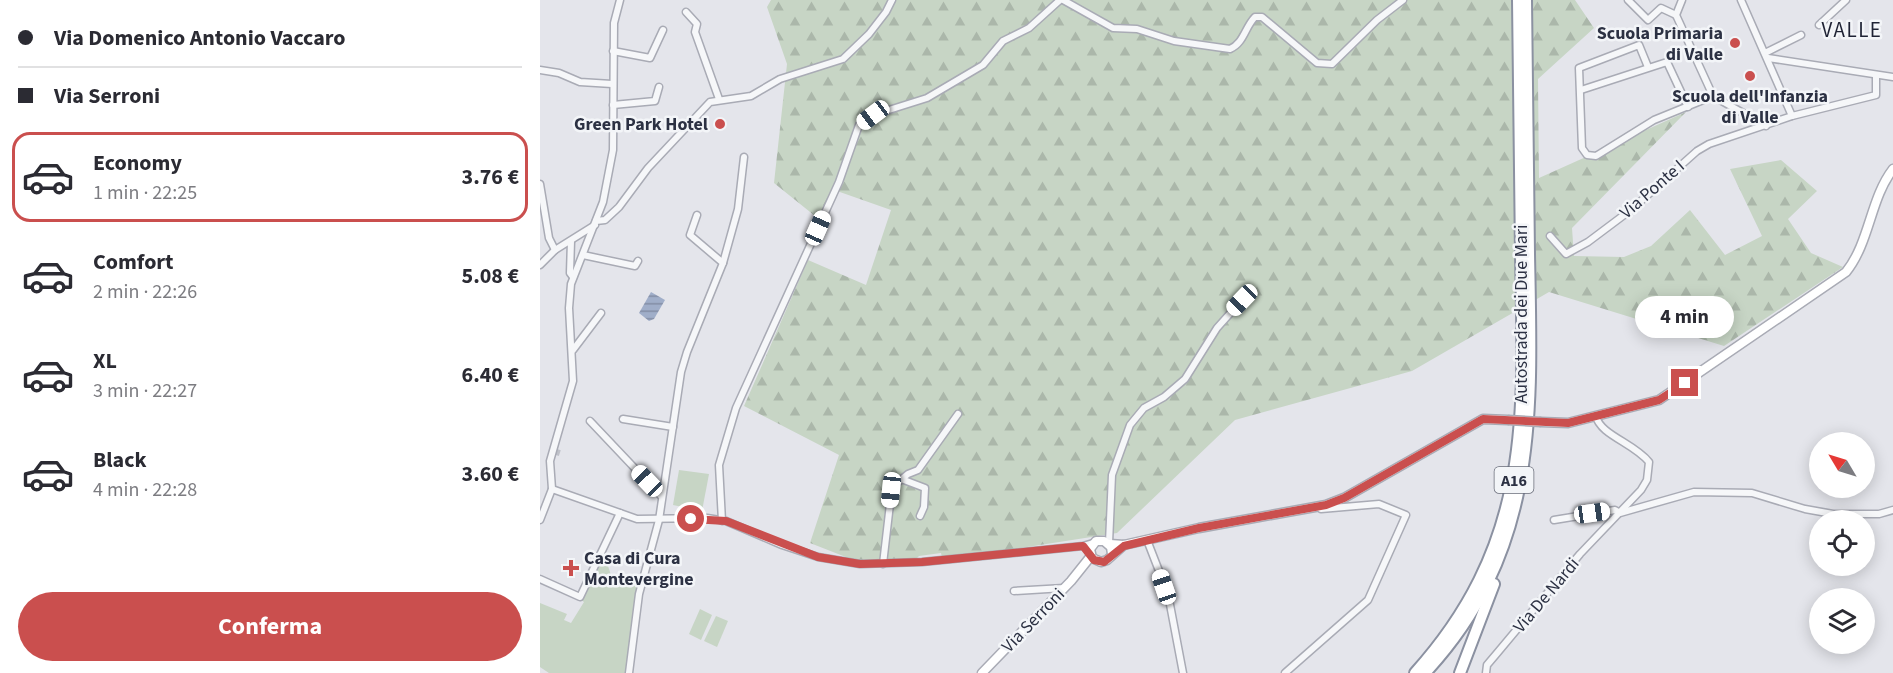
<!DOCTYPE html>
<html lang="it">
<head>
<meta charset="utf-8">
<style>
  body { margin:0; font-family:"Source Sans 3",sans-serif; background:#f2f2f3; color:#2b2b33; height:100vh; display:flex; flex-direction:column; font-size:22px; white-space:nowrap }
  * { box-sizing:border-box; margin:0 }
  p { font-size:20px; color:#7c7c81 }
  .icon { flex:none; width:33px; height:33px; fill:none; stroke:currentColor; stroke-width:2; stroke-linecap:round; stroke-linejoin:round }
  .map { position:relative; flex:1; overflow:hidden }
  .drawer { display:flex; flex-direction:column; background:#fff; width:540px }
  .drawer>* { flex:none }
  .top-card { display:grid; align-content:center; height:132px; padding:0 18px; background:#fff }
  .needle { width:39px; rotate:308deg }
  .buttons { position:absolute; left:1269px; top:432px; display:grid; gap:12px }
  .buttons a { display:grid; place-items:center; width:66px; height:66px; border-radius:50%; background:#fff; box-shadow:0 3px 15px #0003; font-size:30px }
  .end { position:absolute; width:27px; height:27px; margin:-14px; border:8px solid #ca4f4e; background:#fff; box-shadow:0 0 0 3px #fff }
  .from { border-radius:50% }
  .bubble { position:absolute; height:42px; border-radius:21px; background:#fff; box-shadow:0 3px 15px #0003; font-size:20px; font-weight:700; line-height:42px; text-align:center }
  .car { position:absolute; width:18px; height:36px; margin:-18px -9px; border-radius:8px; box-shadow:0 0 4px 2px #0007; background:linear-gradient(#fff 24%,#345 0 40%,#fff 0 76%,#345 0 86%,#fff 0) }
  .top-card b { display:flex; align-items:center; gap:21px; height:57px; font-size:22px }
  .top-card b+b { border-top:2px solid #e1e1e2 }
  .top-card i { width:15px; height:15px; background:#2b2b33 }
  ul { padding:0; list-style:none }
  li { display:flex; align-items:center; gap:18px; height:90px; margin:0 12px 9px; padding:0 6px; border:3px solid transparent; border-radius:18px }
  li div { flex:1 }
  li b { display:block; font-size:22px }
  li em { font-style:normal; font-weight:700 }
  li.active { border-color:#ca4f4e }
  li>.icon { width:54px; height:54px; stroke-width:1.5 }
  .cta { display:flex; gap:12px; margin-top:auto; padding:12px 18px }
  .cta a { flex:1; height:69px; border-radius:36px; background:#ca4f4e; color:#fff; font-size:24px; font-weight:700; line-height:69px; text-align:center }
  main { display:flex; flex:1; min-height:0 }
  .map>svg:first-child { display:block }
  .forest { fill:url(#forest-firs) }
  .park { fill:#c7d5c5 }
  .water { fill:url(#water-rules) }
  .lines { fill:none; stroke-linecap:round; stroke-linejoin:round }
  .minor-tunnel { stroke:#bfc1c9; stroke-width:6; stroke-dasharray:6 3; stroke-linecap:butt }
  .minor-casing { stroke:#a9abb5; stroke-width:9 }
  .secondary-casing { stroke:#a9abb5; stroke-width:11 }
  .motorway-casing { stroke:#8b91a1; stroke-width:14 }
  .minor { stroke:#f6f7f9; stroke-width:6 }
  .secondary { stroke:#fff; stroke-width:8 }
  .motorway { stroke:#fff; stroke-width:10 }
  .secondary-bridge-casing { stroke:#a9abb5; stroke-width:11; stroke-linecap:butt }
  .secondary-bridge { stroke:#fff; stroke-width:8 }
  .route { stroke:#ca4f4e; stroke-width:8 }
  .poi-dot { fill:#ca4f4e; stroke:#f3f5f8; stroke-width:2 }
  .labels { text-anchor:middle; stroke-width:5; stroke-linejoin:round; paint-order:stroke }
  .shield { fill:#f3f5f8; stroke:#686c79; stroke-width:1.5 }
  .shield-label { font-size:16px; font-weight:bold; fill:#2c3143 }
  .poi-label { font-size:18px; font-weight:bold; fill:#2c3143; stroke:#f3f5f8; text-anchor:end }
  .street-label { font-size:18px; fill:#2c3143; stroke:#f3f5f8 }
  .quarter-label { font-size:21px; letter-spacing:1.5px; fill:#1e2234; stroke:#f3f5f8 }
</style>
</head>
<body>
<main>
<section class="drawer">
<div class="top-card">
<b><i class="from"></i>Via Domenico Antonio Vaccaro</b>
<b><i></i>Via Serroni</b>
</div>
<ul>
<li class="active"><svg class="icon" aria-label="car" viewBox="0 0 24 24"><path d="M5 17H2v-5l4-1 3-4h7l3 4 3 1v5h-3M9 17h6M6 11h13"/><circle cx="7" cy="17" r="2"/><circle cx="17" cy="17" r="2"/></svg><div><b>Economy</b><p>1 min · 22:25</p></div><em>3.76 €</em></li>
<li><svg class="icon" aria-label="car" viewBox="0 0 24 24"><path d="M5 17H2v-5l4-1 3-4h7l3 4 3 1v5h-3M9 17h6M6 11h13"/><circle cx="7" cy="17" r="2"/><circle cx="17" cy="17" r="2"/></svg><div><b>Comfort</b><p>2 min · 22:26</p></div><em>5.08 €</em></li>
<li><svg class="icon" aria-label="car" viewBox="0 0 24 24"><path d="M5 17H2v-5l4-1 3-4h7l3 4 3 1v5h-3M9 17h6M6 11h13"/><circle cx="7" cy="17" r="2"/><circle cx="17" cy="17" r="2"/></svg><div><b>XL</b><p>3 min · 22:27</p></div><em>6.40 €</em></li>
<li><svg class="icon" aria-label="car" viewBox="0 0 24 24"><path d="M5 17H2v-5l4-1 3-4h7l3 4 3 1v5h-3M9 17h6M6 11h13"/><circle cx="7" cy="17" r="2"/><circle cx="17" cy="17" r="2"/></svg><div><b>Black</b><p>4 min · 22:28</p></div><em>3.60 €</em></li>
</ul>
<div class="cta"><a>Conferma</a></div>
</section>
<div class="map">
<svg width="1353" height="673" viewBox="0 0 1353 673">
  <defs>
    <pattern id="forest-firs" width="22" height="20" patternUnits="userSpaceOnUse" patternTransform="scale(1.5)"><rect width="22" height="20" fill="#c7d5c5"/><path d="M5 1l3.5 6h-7zM16 11l3.5 6h-7z" fill="#abb7aa"/></pattern>
    <pattern id="water-rules" width="6" height="5" patternUnits="userSpaceOnUse" patternTransform="scale(1.5)"><rect width="6" height="5" fill="#a0aec9"/><path d="M0 2.5h6" fill="none" stroke="#838ea5"/></pattern>
  </defs>
  <rect width="100%" height="100%" fill="#e4e5eb"/>
  <path class="forest" d="M231,0H1035L1054,28L998,79L999,178L1146,112L1032,228L1034,256L1084,257L1111,246L1150,210L1185,255L1222,236L1190,169L1241,160L1277,191L1248,219L1271,253L1303,267L1184,346L1009,292L872,371L695,420L577,533L455,552L402,558L401,553L379,556L374,561H316L270,543L299,455L204,406L268,260L326,285L351,210L297,191L280,220L234,183L247,64L227,7Z"/>
  <g class="park">
    <path d="M139,470L169,474L162,511L133,505Z"/>
    <path d="M63,551L71,575L98,583L87,673H9L0,667V603L27,614L24,620L31,623L44,602L40,599Z"/>
    <path d="M160,609L172,615L161,640L149,634Z"/>
    <path d="M176,616L188,621L177,647L164,641Z"/>
  </g>
  <path class="water" d="M111,292L125,300L114,319L109,321L99,313Z"/>
  <g class="lines">
    <path class="minor-tunnel" d="M16,455L18,449"/>
    <g class="minor-casing">
      <g id="minor">
        <path d="M523,0L573,28L597,29L634,41L690,49C704,43 705,27 715,17H722L777,63L792,64L837,20L863,0"/>
        <path d="M1088,0L1108,20L1121,8L1136,15"/>
        <path d="M1142,0L1136,15L1173,96L1226,126"/>
        <path d="M1201,0L1252,116"/>
        <path d="M146,12L157,24L155,32L179,99"/>
        <path d="M1279,25L1306,0"/>
        <path d="M73,51L110,58L123,30"/>
        <path d="M1225,53L1261,35"/>
        <path d="M1228,58L1353,77"/>
        <path d="M1108,67L1099,45L1039,68L1042,148L1047,155L1056,156L1114,120L1173,96"/>
        <path d="M0,70L19,73L40,82L72,84"/>
        <path d="M1041,90L1127,62L1148,107"/>
        <path d="M73,105L115,101L119,87"/>
        <path d="M0,184L9,238L15,250"/>
        <path d="M56,221L65,220L79,207L108,168L170,102L211,96L240,79L303,59L329,34L346,12L352,0"/>
        <path d="M1010,236L1026,254L1048,242L1092,209L1157,151L1169,144L1252,116L1336,95V75"/>
        <path d="M31,241L30,273L33,277"/>
        <path d="M43,255L95,266L98,261"/>
        <path d="M183,263L198,209L204,157"/>
        <path d="M0,265L15,250L55,225"/>
        <path d="M33,350L61,313"/>
        <path d="M83,419L133,427"/>
        <path d="M50,421L121,496"/>
        <path d="M364,480L385,488L384,507L380,516"/>
        <path d="M12,489L97,519L167,518L186,521L242,545L278,557L320,564L382,562L543,546L553,543"/>
        <path d="M0,520L12,489L10,461L33,381L29,308L31,284L63,202L73,150L74,23L80,0"/>
        <path d="M1014,520L1075,510L1080,513L1154,492L1212,493L1265,509L1293,514H1339L1353,510"/>
        <path d="M182,521L179,465L196,408L299,182L319,125L333,115L387,98L443,65L463,41L489,28L520,0"/>
        <path d="M607,540L628,594L643,673"/>
        <path d="M569,543L572,475L590,425L604,408L624,397L645,379L677,328L702,300"/>
        <path d="M343,564L352,487L368,474L378,470L418,414"/>
        <path d="M0,579L40,597L80,513"/>
        <path d="M474,591L524,588"/>
        <path d="M89,673L99,594L119,520L141,372L147,352L183,263L150,235L157,215"/>
        <path d="M745,673L828,600L866,515L839,504L781,509"/>
        <path d="M946,673L947,665L958,652L1040,554L1101,490L1107,480L1109,462C1094,443 1060,435 1056,416"/>
      </g>
    </g>
    <g class="secondary-casing">
      <g id="secondary">
        <path d="M1001,422L1028,423L1119,400L1306,272C1330,242 1330,199 1353,169"/>
        <path d="M570,544L584,545L659,528L786,505L804,498L943,419L968,420"/>
        <path d="M572,554L571,547L564,541H556L550,549L552,558L561,562L567,560L584,545"/>
        <path d="M442,673L531,581L551,556"/>
      </g>
    </g>
    <g class="motorway-casing">
      <g id="motorway">
        <path d="M875,673C992,543 984,418 981,255C980,170 979,85 978,0"/>
        <path d="M885,673C1000,550 992,410 989,254C988,169 987,85 986,0"/>
        <path d="M920,673L954,584"/>
      </g>
    </g>
    <use href="#minor" class="minor"/>
    <use href="#secondary" class="secondary"/>
    <use href="#motorway" class="motorway"/>
    <g class="secondary-bridge-casing">
      <path id="secondary-bridge" d="M968,420L1001,422"/>
    </g>
    <use href="#secondary-bridge" class="secondary-bridge"/>
  </g>
  <g class="lines">
    <path class="route" d="M151,519L186,521L278,557L320,564L382,562L543,546L554,560L564,562L584,546L659,528L786,505L804,498L943,419L1028,423L1119,400L1145,383"/>
  </g>
  <g class="poi-dot">
    <circle cx="1195" cy="43" r="6"/>
    <circle cx="1210" cy="76" r="6"/>
    <circle cx="180" cy="124" r="6"/>
    <path d="M28 559h6v6h6v6h-6v6h-6v-6h-6v-6h6z"/>
  </g>
  <g class="labels">
    <rect class="shield" x="954.5" y="467" width="39" height="26" rx="4.5"/>
    <g class="shield-label">
      <text x="974" y="486">A16</text>
    </g>
    <g class="poi-label">
      <text x="1183" y="39">Scuola Primaria<tspan x="1183" dy="21">di Valle</tspan></text>
      <text x="1210" y="102" text-anchor="middle">Scuola dell'Infanzia<tspan x="1210" dy="21">di Valle</tspan></text>
      <text x="168" y="130">Green Park Hotel</text>
      <text x="44" y="564" text-anchor="start">Casa di Cura<tspan x="44" dy="21">Montevergine</tspan></text>
    </g>
    <g class="street-label">
      <text transform="translate(1112 189) rotate(-41)" y="6">Via Ponte I</text>
      <text transform="translate(981 314) rotate(-90)" y="6">Autostrada dei Due Mari</text>
      <text transform="translate(1006 595) rotate(-50)" y="6">Via De Nardi</text>
      <text transform="translate(493 620) rotate(-46)" y="6">Via Serroni</text>
    </g>
    <g class="quarter-label">
      <text x="1312" y="37">VALLE</text>
    </g>
  </g>
</svg>
<div class="buttons">
<a><svg class="needle" viewBox="-14 -14 28 28"><path d="M0-13l5 13h-10z" fill="#e53935"/><path d="M0 13l5-13h-10z" fill="#7c7c81"/></svg></a>
<a><svg class="icon" aria-label="locate" viewBox="0 0 24 24"><circle cx="12" cy="12" r="6"/><path d="M12 2v4M12 18v4M2 12h4M18 12h4"/></svg></a>
<a><svg class="icon" aria-label="layers" viewBox="0 0 24 24"><path d="M12 4l9 5-9 5-9-5zM3 14l9 5 9-5"/></svg></a>
</div>
<i class="end from" style="left:151px;top:519px"></i>
<i class="end" style="left:1145px;top:383px"></i>
<div class="bubble" style="left:1095px;top:296px;width:99px">4 min</div>
<i class="car" style="left:333px;top:115px;rotate:233deg"></i>
<i class="car" style="left:278px;top:228px;rotate:24deg"></i>
<i class="car" style="left:702px;top:300px;rotate:224deg"></i>
<i class="car" style="left:107px;top:481px;rotate:316deg"></i>
<i class="car" style="left:351px;top:490px;rotate:186deg"></i>
<i class="car" style="left:1052px;top:513px;rotate:82deg"></i>
<i class="car" style="left:624px;top:587px;rotate:341deg"></i>
</div>
</main>
</body>
</html>
